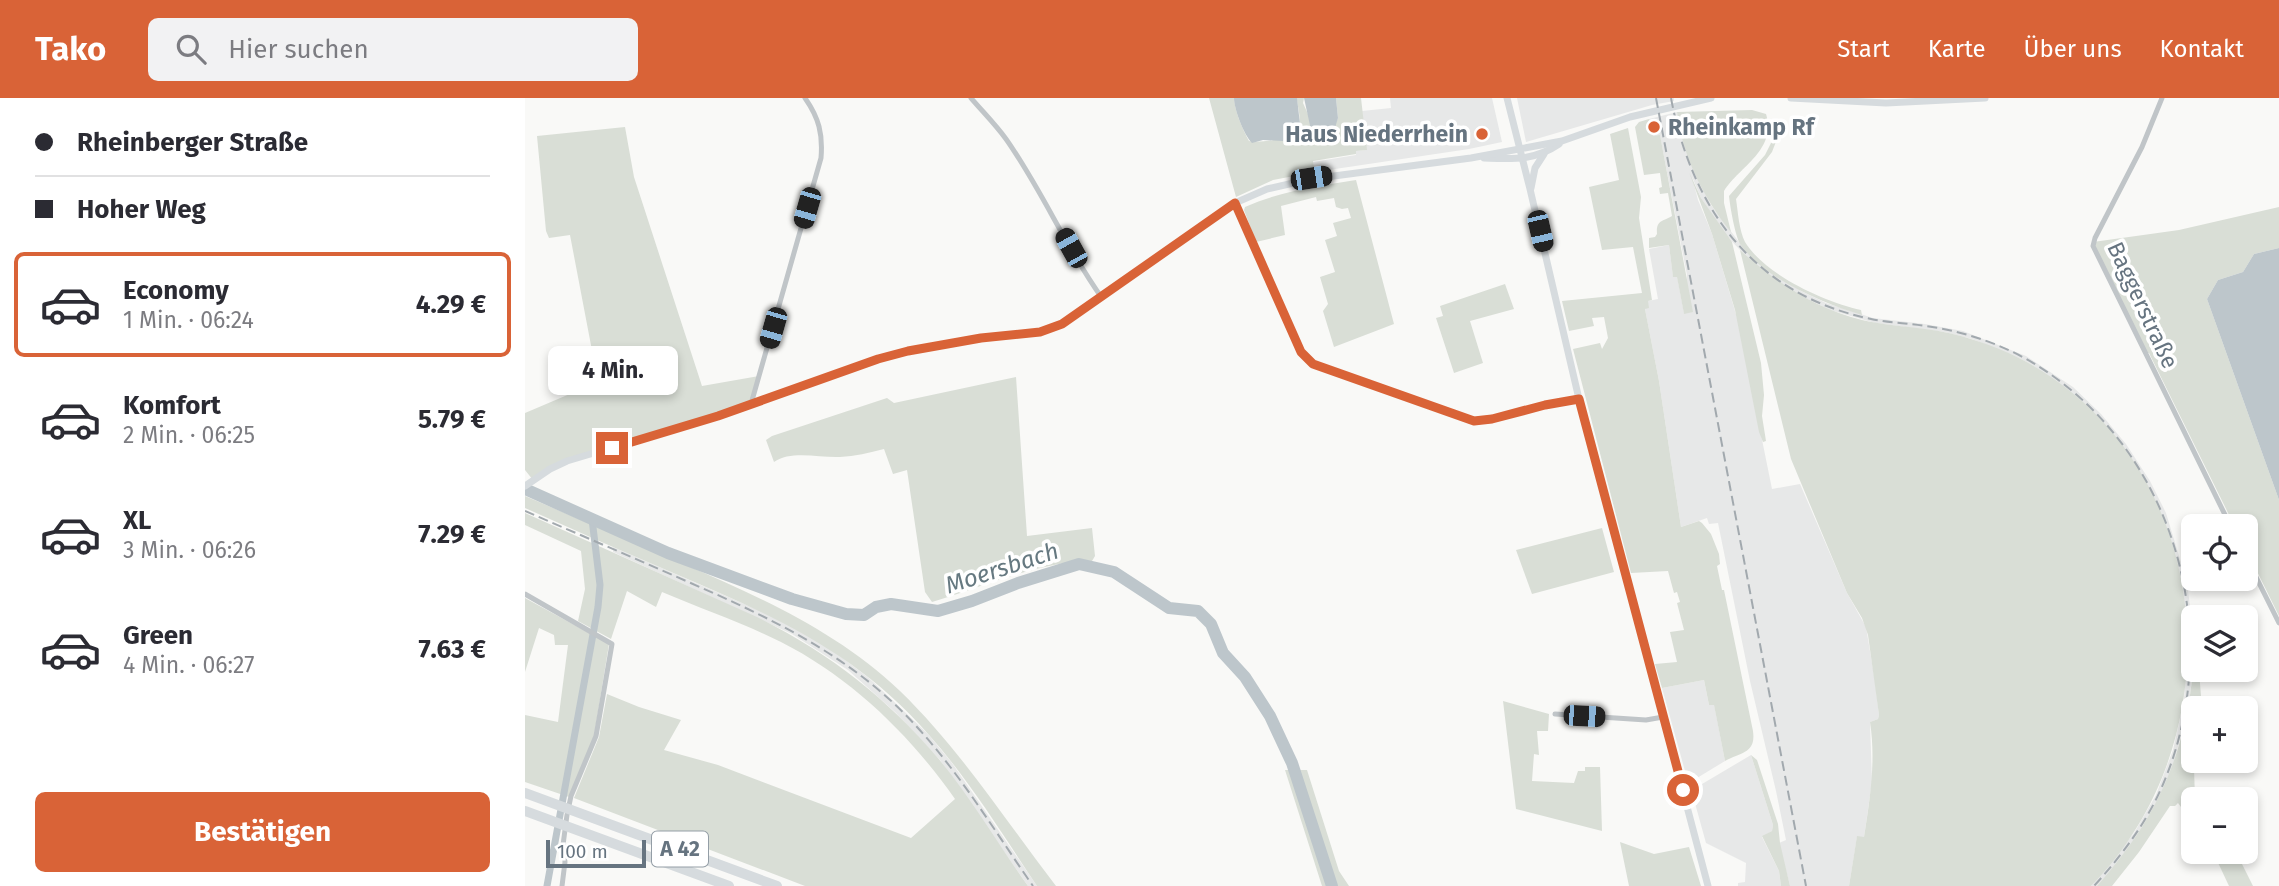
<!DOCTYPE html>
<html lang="de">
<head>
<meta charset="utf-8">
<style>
  body { margin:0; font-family:"Fira Sans",sans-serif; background:#f2f2f3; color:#2b2b33; height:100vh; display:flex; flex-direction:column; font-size:26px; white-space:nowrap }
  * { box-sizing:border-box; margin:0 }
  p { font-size:23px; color:#7c7c81 }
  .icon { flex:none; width:38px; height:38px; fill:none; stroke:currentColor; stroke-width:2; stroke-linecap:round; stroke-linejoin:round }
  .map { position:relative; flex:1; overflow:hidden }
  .panel { display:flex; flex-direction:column; background:#fff; width:525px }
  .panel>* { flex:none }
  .hud { display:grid; align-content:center; height:154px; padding:0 35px; background:#fff }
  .controls { position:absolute; left:1656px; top:416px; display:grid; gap:14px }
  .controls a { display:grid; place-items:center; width:77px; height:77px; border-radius:10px; background:#fff; box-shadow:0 4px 10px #0003; font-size:35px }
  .scale { position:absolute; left:21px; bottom:18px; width:100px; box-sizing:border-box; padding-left:7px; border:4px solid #667480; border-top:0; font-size:19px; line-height:24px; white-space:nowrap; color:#667480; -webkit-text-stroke:5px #fff; paint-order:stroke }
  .end { position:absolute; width:32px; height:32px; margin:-16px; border:9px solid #d96337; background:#fff; box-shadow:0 0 0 4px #fff }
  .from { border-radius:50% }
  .bubble { position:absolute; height:49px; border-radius:10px; background:#fff; box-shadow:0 4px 10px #0003; font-size:23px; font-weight:700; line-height:49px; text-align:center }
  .car { position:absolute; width:21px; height:42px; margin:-21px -10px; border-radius:9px; box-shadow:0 0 5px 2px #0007; background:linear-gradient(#222 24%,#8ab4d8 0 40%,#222 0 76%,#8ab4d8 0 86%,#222 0) }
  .hud b { display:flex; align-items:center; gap:24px; height:66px; font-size:26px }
  .hud b+b { border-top:2px solid #e1e1e2 }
  .hud i { width:18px; height:18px; background:#2b2b33 }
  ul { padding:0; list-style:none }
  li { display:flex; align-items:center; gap:21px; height:105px; margin:0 14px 10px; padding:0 21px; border:4px solid transparent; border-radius:10px }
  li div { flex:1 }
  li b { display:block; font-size:26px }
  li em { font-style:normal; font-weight:700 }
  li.active { border-color:#d96337 }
  li>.icon { width:63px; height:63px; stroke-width:1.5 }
  .cta { display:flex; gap:14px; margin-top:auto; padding:14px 35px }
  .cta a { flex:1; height:80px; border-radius:10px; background:#d96337; color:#fff; font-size:28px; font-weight:700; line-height:80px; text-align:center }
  header { display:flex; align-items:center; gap:42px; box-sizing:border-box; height:98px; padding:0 35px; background:#d96337; color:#fff }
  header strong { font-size:33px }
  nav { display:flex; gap:38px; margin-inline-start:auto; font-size:24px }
  .search { width:490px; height:63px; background:#f2f2f3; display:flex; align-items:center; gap:18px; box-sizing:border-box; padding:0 24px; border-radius:10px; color:#7c7c81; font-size:26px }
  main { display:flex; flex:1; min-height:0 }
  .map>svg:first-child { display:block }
  .built { fill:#e7e8e8 }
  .green { fill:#d9ded6 }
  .water { fill:#bdc6cb }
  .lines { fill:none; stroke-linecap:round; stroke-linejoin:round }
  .canal { stroke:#bdc6cb; stroke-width:7 }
  .river { stroke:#bdc6cb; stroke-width:12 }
  .minor { stroke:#c0c5c8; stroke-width:5 }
  .secondary { stroke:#d6dbde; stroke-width:7 }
  .motorway { stroke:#d6dbde; stroke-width:10 }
  .rail { stroke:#a2a9ae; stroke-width:2; stroke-dasharray:10 5; stroke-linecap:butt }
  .route { stroke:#d96337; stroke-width:9 }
  .poi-dot { fill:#d96337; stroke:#fff; stroke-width:2.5 }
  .labels { text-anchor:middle; stroke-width:7; stroke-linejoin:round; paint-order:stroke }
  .shield { fill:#fff; stroke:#949ea6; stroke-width:2 }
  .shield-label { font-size:21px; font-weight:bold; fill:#667480 }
  .poi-label { font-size:23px; font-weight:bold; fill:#667480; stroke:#fff; text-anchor:start }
  .street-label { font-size:23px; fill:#667480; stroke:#fff }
  .water-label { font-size:24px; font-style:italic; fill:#667981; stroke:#fff }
</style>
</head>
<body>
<header>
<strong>Tako</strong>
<div class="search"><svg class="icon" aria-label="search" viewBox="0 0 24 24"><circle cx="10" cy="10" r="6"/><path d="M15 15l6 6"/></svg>Hier suchen</div>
<nav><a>Start</a><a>Karte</a><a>Über uns</a><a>Kontakt</a></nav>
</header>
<main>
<section class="panel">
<div class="hud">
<b><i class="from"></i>Rheinberger Straße</b>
<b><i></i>Hoher Weg</b>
</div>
<ul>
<li class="active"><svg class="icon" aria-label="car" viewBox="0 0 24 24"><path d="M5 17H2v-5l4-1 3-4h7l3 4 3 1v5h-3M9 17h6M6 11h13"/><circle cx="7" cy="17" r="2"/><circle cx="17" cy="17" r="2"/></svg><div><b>Economy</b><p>1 Min. · 06:24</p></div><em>4.29 €</em></li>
<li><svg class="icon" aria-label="car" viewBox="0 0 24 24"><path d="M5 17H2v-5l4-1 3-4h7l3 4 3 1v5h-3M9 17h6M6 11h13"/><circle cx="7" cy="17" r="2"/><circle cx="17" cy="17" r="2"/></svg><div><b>Komfort</b><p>2 Min. · 06:25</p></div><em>5.79 €</em></li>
<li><svg class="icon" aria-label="car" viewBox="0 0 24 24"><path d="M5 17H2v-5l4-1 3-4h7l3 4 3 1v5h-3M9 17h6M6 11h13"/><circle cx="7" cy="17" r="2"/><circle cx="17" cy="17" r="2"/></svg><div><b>XL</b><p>3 Min. · 06:26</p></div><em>7.29 €</em></li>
<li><svg class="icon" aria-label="car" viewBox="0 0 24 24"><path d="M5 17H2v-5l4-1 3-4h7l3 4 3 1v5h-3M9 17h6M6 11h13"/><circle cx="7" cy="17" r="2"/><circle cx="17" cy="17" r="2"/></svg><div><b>Green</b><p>4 Min. · 06:27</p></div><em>7.63 €</em></li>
</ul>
<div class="cta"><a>Bestätigen</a></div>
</section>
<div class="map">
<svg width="1754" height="788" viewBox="0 0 1754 788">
  <rect width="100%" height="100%" fill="#f9f9f7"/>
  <g class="built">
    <path d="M865,0H967L977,44L944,51L790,74L788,64L831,57V53L841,52L837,13L866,10Z"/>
    <path d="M992,0H1149V3L1127,7L1001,44Z"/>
    <path d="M1152,14L1163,57L1186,107L1217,148L1237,166L1276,193L1301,205L1348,220L1400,226L1438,233L1501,258L1548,289L1576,316L1601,346L1625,383L1641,415L1662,484L1668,533V572L1664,604L1647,672L1633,703L1600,756L1572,788H1566L1609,735L1631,697L1648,652L1659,603L1663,545L1657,483L1639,425L1616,378L1593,343L1564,310L1510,269L1496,261L1447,241L1419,234L1350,225L1305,212L1274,197L1245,179L1215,152L1199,135L1176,100L1167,79L1173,102L1187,136L1213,223L1247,391L1275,386L1322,495L1341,529L1350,583L1354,617L1353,621L1345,624L1347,684L1339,739H1332L1324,788H1265L1254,745L1261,742L1251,693L1225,583L1193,425L1184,426L1182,420L1156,429L1134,283L1120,211L1123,203L1133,201L1124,151L1144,147L1148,178H1152L1159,215L1162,177L1135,38H1128L1124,21Z"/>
    <path d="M88,449L254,521L306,551L345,581L403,636L427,665L512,788H503L415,662L399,645L371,615L323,572L267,536L88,454Z"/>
    <path d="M1179,582L1184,607L1189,606L1200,663L1172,680L1160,673L1137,590Z"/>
    <path d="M1226,657L1248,727L1247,733L1237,739L1254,773L1256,788H1213V785L1220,784L1221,765L1181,745L1168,698L1172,689Z"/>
  </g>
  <g class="green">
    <path d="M684,0H709C710,14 717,30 724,43C732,45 754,42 762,39C765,34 772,31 774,25C776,18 772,7 772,0H779L778,5L792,36L806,35L813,20L811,0H836L842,52L831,53V56L788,63L790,74L748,82L711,99Z"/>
    <path d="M1227,12L1241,16C1252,52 1215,68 1199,93V105L1206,134C1179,101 1157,57 1152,14Z"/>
    <path d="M1124,21L1128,38L1135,37L1168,214L1159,216L1152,179H1148L1144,147L1124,150V140L1130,139L1132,136C1131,122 1137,124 1147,118L1143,95L1135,96L1134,90L1137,89L1135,75L1119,77L1110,29L1114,24Z"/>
    <path d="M100,29L109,79L177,288L234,278L226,306L42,363L8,382L0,372V315L73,284L45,137L24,140L21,133L12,38Z"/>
    <path d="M1103,30L1116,99L1114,120L1127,202L1123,203L1124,210L1120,211L1134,283L1156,429L1174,423L1177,425L1186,436L1194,456L1195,466L1192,468L1197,492H1199L1228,633C1231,655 1217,654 1200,663L1189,607H1184L1179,582L1137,590L1130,566L1152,564L1145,534L1159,532L1152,505L1155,504L1152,494L1149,495L1143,473L1106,475L1048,251L1075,245L1077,251L1083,240L1079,219L1067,220L1069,228L1044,233L1037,203L1117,195L1108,149L1077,152L1064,89L1094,82L1085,36Z"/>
    <path d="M1248,41H1252L1247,54L1211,101C1213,114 1214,132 1220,144C1240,177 1300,204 1336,212L1337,217C1299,206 1238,180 1215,146C1210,137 1205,108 1204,98L1240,57Z"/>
    <path d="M1164,74L1176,100L1207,144L1236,265L1239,297L1237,318L1241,343L1238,344L1234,334L1210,212L1187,136Z"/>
    <path d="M831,82L869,226L809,249L798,213L803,206L795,179L810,174L800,142L812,138L808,125L826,120L823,110L817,111L811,109L809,100L792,103L791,99L756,108L760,137L731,144L719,112L720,109C756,93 793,88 831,82Z"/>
    <path d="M1754,109V150L1729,156L1718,174L1693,182L1682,201L1754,402V518L1720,449V429H1710L1624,255H1621L1568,144L1654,132Z"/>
    <path d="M1215,152C1252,185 1289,210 1337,222C1358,227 1379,228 1400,231C1433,235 1466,246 1496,261C1690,363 1716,636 1566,788H1324L1332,738L1339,739C1345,701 1351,663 1345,624L1353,621L1354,617L1343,537L1337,520L1322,495L1266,361Z"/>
    <path d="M980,186L989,211L945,223L958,265L929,275L911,220L918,218L915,208Z"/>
    <path d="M491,279L502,438L567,430L570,458L567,463C519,462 454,490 407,504L400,494L382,372L368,376L359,351C344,355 330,358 315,359C295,360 266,352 249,364L241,342L247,338L362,300L369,305Z"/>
    <path d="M0,398C52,420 104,443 156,465C235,499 312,533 375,593C435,651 480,722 531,788H512C478,737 445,683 404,637C331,553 245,516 146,474C97,453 49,432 0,410Z"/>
    <path d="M0,415L232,519C303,554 362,600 413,660C446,700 473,746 503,788H280L49,700L74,639L82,596L114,609L156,622L139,652L193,667L386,740L430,701C385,637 327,580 256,544C218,525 177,511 137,494L131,509L102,493L86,541L53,523L60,491L56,453L0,427Z"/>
    <path d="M1077,430L1089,474L1007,496L991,452Z"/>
    <path d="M0,500L84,546L69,638L44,699L0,684V617L33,624L43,547H30L29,537L14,530L0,574Z"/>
    <path d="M1668,572H1674L1677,611H1668V663H1682L1683,667H1674L1669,669L1670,702H1668V721H1665L1653,705L1650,708H1645L1614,754L1587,788H1572C1630,723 1660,659 1668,572Z"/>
    <path d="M978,603L1024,616L1023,633H1012L1014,657L1009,656L1007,683L1049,685L1053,673H1060V669H1075L1077,733L991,711Z"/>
    <path d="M1226,657L1232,662L1253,726L1255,745L1265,788H1256L1254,773L1237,738L1247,733L1248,727Z"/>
    <path d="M760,672H782L814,773L824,788H797Z"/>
    <path d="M1095,744L1129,756L1164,749L1176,788H1104Z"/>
    <path d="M1688,754H1711L1728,788H1704Z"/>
  </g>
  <g class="water">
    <path d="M709,0H772L775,26L758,43L738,42L727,45C719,37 709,11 709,0Z"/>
    <path d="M779,0H811L813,20L809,33L792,36L786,32Z"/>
    <path d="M1754,150V402L1682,201L1693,182L1718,174L1729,156Z"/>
  </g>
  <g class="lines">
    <path class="canal" d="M22,788L73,509L75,487L67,421"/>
    <path class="river" d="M0,391L143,455L267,501L321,516L339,517L351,509L366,506L413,513L447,503L493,485L554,466L589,474L644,510L673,513L686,526L698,555L720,579L745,618L767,665L807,788"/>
    <g class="minor">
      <path d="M446,0C458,14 471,27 481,41C517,92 541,150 577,200"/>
      <path d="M1637,0L1617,49L1570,140L1568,148L1706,429"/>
      <path d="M710,105L776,254L788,266L949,323L967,322L1020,307L1054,301"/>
      <path d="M226,306L296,60C298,36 294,20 280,0"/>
      <path d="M1720,457L1754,525"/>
      <path d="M0,496L87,546L71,638L46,698L42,717L38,747L40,764L37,788"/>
      <path d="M1030,616L1121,622L1138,619"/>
    </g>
    <g class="secondary">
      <path d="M982,0L1005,91L1054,301L1183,788"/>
      <path d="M1266,0L1361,5L1460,0"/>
      <path d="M959,60C988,61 1009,63 1034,46"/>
      <path d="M1006,90L1010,70L1019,56"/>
      <path d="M0,388L25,371L42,363L193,318L353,261L383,253L456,240L515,234L537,226L710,105L742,91L786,81L946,60L1037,43L1105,19L1186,0"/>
    </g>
    <g class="motorway">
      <path d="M0,695L252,788"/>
      <path d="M0,713L204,788"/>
    </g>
    <g class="rail">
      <path d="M1131,0L1281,788"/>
      <path d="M1146,0C1167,112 1230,197 1346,221C1364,225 1382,225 1400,228C1439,233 1480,247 1513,268C1648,353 1700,532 1641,679C1625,720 1599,755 1569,788"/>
      <path d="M0,413C53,436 107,459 161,483C246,520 329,559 392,629C436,677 471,735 508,788"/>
    </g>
  </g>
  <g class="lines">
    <path class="route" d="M87,350L193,318L353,261L383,253L456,240L515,234L537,226L710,105L776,254L788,266L949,323L967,321L1020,307L1054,301L1158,692"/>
  </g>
  <g class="poi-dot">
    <circle cx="1129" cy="29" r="7"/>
    <circle cx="957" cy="36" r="7"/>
  </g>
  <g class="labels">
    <rect class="shield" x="127" y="733.5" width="56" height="35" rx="5"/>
    <g class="shield-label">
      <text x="155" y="758">A 42</text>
    </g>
    <g class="poi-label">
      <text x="1143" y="37">Rheinkamp Rf</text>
      <text x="943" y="44" text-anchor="end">Haus Niederrhein</text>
    </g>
    <g class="street-label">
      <text transform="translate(1618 207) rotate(65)" y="8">Baggerstraße</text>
    </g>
    <g class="water-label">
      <text transform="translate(477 470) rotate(-18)" y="8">Moersbach</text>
    </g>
  </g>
</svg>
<div class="controls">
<a><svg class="icon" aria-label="locate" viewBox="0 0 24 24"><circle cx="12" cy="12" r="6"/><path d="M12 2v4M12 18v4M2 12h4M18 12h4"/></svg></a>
<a><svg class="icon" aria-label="layers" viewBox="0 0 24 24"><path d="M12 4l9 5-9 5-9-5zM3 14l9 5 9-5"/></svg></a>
<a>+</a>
<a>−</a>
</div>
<div class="scale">100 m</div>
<i class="end from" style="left:1158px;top:692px"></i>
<i class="end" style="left:87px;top:350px"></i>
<div class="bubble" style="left:23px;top:248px;width:130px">4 Min.</div>
<i class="car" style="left:786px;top:80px;rotate:81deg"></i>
<i class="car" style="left:282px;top:110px;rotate:196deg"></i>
<i class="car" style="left:1015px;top:133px;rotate:167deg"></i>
<i class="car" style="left:546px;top:150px;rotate:331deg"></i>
<i class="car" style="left:248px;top:230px;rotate:196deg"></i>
<i class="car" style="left:1059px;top:618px;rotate:93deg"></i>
</div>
</main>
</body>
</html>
